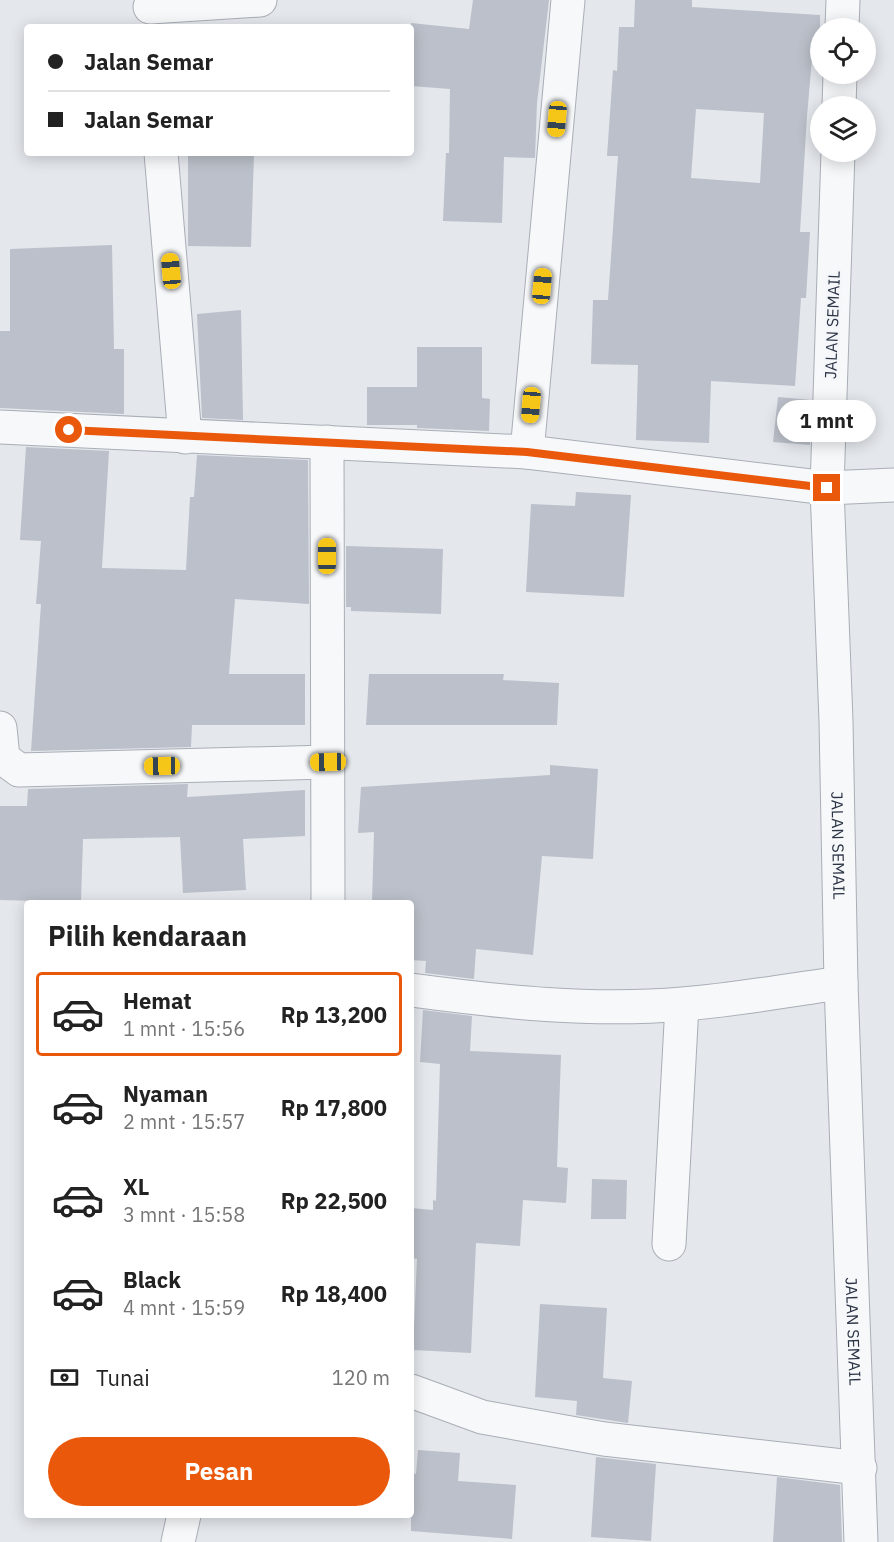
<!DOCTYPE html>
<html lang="id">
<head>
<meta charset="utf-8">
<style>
  body { margin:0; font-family:"IBM Plex Sans",sans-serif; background:#f2f2f2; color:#222; height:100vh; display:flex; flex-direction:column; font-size:22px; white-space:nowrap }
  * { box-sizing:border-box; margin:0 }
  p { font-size:20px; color:#767676 }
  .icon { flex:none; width:33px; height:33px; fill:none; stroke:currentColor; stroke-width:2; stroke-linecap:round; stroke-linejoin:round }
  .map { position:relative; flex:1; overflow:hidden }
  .drawer { position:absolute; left:24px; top:900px; width:390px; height:618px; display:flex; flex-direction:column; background:#fff; border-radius:6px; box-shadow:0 3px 15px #0003 }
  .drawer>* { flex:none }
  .top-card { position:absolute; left:24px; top:24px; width:390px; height:132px; border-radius:6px; box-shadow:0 3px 15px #0003; display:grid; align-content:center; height:132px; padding:0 24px; background:#fff }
  .fabs { position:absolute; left:810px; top:18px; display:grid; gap:12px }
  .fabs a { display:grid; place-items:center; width:66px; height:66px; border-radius:50%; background:#fff; box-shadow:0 3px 15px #0003; font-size:30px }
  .end { position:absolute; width:27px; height:27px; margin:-14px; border:8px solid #ea580c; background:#fff; box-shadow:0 0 0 3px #fff }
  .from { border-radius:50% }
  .bubble { position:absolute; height:42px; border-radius:21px; background:#fff; box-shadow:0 3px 15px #0003; font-size:20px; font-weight:700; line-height:42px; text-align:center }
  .car { position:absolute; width:18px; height:36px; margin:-18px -9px; border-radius:8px; box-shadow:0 0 4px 2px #0007; background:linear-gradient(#f5c518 24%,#345 0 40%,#f5c518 0 76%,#345 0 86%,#f5c518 0) }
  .top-card b { display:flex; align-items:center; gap:21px; height:57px; font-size:22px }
  .top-card b+b { border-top:2px solid #e0e0e0 }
  .top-card i { width:15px; height:15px; background:#222 }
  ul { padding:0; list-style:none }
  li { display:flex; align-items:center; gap:18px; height:84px; margin:0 12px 9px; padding:0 12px; border:3px solid transparent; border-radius:6px }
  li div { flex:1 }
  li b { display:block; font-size:22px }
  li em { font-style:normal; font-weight:700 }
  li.current { border-color:#ea580c }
  li>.icon { width:54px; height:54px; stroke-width:1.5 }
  h2 { padding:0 24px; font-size:27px; line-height:72px }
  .pay { display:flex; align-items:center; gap:15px; height:66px; padding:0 24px; font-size:22px }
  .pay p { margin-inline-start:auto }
  .button { display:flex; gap:12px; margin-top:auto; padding:12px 24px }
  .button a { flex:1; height:69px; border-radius:36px; background:#ea580c; color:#fff; font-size:24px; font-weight:700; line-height:69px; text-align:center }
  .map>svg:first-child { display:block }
  .building { fill:#bbc0ca; fill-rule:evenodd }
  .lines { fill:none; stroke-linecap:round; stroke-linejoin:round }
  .street-casing { stroke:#a9aeb7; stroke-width:35 }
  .street { stroke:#f7f8fa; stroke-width:33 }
  .route { stroke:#ea580c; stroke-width:8 }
  .labels { text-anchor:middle; stroke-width:5; stroke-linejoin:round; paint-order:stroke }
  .street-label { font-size:16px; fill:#2b3445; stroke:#f4f6f9 }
</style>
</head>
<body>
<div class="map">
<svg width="894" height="1542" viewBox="0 0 894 1542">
  <rect width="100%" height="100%" fill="#e4e7ec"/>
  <g class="building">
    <path d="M473,0H549L537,103L535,158L504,157L502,223L443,221L446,153H449L450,89L411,86V23L469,29Z"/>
    <path d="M635,0H692V7L820,15V59H812L807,116L800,232H810L806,298H801L795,386L711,381L709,443L636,440L638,365L591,364L593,300H608L618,156H607L613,70L617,71L619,27H634ZM696,109L764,113L760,183L691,178Z"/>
    <path d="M188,153H254L251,247L188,246Z"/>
    <path d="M112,245L114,349H124V414L0,408V331H10V249Z"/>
    <path d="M241,310L243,420L202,418L197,314Z"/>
    <path d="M417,347H482V398L490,399L489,431L417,428V425H367V387H417Z"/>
    <path d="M778,397L811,400L810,445L773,442Z"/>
    <path d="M26,447L109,451L102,568L186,570L190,497H194L197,455L308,460L309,604L235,599L229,674H305V725H192L191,747L31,751L41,604H36L41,541L20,540Z"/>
    <path d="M576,492L631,495L624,597L526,592L531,504L575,506Z"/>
    <path d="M346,546L443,549L441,614L351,611V607H346Z"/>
    <path d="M369,674H504L503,680L559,683L557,725H366Z"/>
    <path d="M550,765L598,769L593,859L542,856L533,955L476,949L474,979L425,973L426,961L411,960V903H372L374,832L358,833L361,787L550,775Z"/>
    <path d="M188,784L187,797L305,790V836L243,839L246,890L183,893L180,837L83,839L81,902L0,900V806H27L28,789Z"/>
    <path d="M423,1010L472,1016L470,1051L561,1055L557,1167L568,1168L566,1203L523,1200L520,1246L476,1243L471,1353L413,1350L417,1259L411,1258V1208L433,1210V1200L436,1201L440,1064L420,1062Z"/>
    <path d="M592,1179L627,1180L626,1219H591Z"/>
    <path d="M540,1304L607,1308L603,1378L632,1381L628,1423L576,1415L577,1401L535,1397Z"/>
    <path d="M418,1450L460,1453L458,1481L516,1485L512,1539L411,1531V1473L416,1474Z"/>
    <path d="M596,1457L656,1464L651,1541L591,1537Z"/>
    <path d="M777,1477L840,1485L842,1542H773Z"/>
  </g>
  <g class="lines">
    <g class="street-casing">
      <g id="street">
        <path d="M150,7L260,0"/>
        <path d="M842,28L843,0"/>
        <path d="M839,106L840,74"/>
        <path id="s1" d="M838,152L827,488L836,721L841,983L861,1542"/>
        <path d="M161,153L185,437"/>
        <path d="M0,427L527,452L827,488L894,485"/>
        <path d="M327,442L328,903"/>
        <path d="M527,452L568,0"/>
        <path d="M0,728L3,758L19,770L328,762"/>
        <path d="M411,990C501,1002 592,1012 683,1004C736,1000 788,990 841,983"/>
        <path d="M669,1244L682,1005"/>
        <path d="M411,1391L482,1417L604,1439L860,1468"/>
        <path d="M178,1542L184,1515"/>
      </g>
    </g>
    <use href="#street" class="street"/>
  </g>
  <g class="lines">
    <path class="route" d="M69,430L527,452L827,488"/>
  </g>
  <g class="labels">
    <g class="street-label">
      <text transform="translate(832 325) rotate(-88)" y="6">JALAN SEMAIL</text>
      <text dy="6" stroke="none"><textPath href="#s1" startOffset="694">JALAN SEMAIL</textPath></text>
      <text dy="6" stroke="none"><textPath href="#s1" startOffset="1180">JALAN SEMAIL</textPath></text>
    </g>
  </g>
</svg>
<div class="fabs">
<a><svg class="icon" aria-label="locate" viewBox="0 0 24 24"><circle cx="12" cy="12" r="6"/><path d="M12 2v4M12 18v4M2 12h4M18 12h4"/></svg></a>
<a><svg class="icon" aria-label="layers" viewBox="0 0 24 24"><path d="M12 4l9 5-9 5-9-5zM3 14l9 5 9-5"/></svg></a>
</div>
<i class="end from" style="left:69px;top:430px"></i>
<i class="end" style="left:827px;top:488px"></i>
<div class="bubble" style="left:777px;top:400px;width:99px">1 mnt</div>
<i class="car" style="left:557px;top:119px;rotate:185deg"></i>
<i class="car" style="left:171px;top:271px;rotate:355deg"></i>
<i class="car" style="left:542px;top:286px;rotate:5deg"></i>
<i class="car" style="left:531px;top:405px;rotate:185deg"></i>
<i class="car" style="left:327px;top:556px;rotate:0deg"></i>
<i class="car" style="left:328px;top:762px;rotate:269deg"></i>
<i class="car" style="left:162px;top:766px;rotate:269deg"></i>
<div class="top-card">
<b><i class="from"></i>Jalan Semar</b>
<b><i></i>Jalan Semar</b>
</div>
<section class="drawer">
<h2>Pilih kendaraan</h2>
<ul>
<li class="current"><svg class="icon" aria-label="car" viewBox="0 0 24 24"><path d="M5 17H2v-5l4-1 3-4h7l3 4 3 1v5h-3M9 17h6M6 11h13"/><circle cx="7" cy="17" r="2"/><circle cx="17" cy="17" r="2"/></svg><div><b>Hemat</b><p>1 mnt · 15:56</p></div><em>Rp 13,200</em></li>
<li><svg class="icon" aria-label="car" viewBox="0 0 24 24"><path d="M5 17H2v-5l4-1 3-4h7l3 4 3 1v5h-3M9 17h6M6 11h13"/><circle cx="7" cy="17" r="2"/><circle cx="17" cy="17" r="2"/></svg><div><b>Nyaman</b><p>2 mnt · 15:57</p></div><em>Rp 17,800</em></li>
<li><svg class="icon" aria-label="car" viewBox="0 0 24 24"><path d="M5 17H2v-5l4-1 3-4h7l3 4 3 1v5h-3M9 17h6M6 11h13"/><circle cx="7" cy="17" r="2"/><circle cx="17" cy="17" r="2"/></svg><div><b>XL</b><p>3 mnt · 15:58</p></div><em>Rp 22,500</em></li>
<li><svg class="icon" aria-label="car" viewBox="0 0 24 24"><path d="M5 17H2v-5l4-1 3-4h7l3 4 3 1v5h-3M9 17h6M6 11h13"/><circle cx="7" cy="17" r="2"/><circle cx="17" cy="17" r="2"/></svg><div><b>Black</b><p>4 mnt · 15:59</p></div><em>Rp 18,400</em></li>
</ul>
<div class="pay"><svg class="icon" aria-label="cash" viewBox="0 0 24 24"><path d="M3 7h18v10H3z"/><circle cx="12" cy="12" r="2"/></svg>Tunai<p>120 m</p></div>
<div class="button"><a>Pesan</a></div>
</section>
</div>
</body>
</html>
